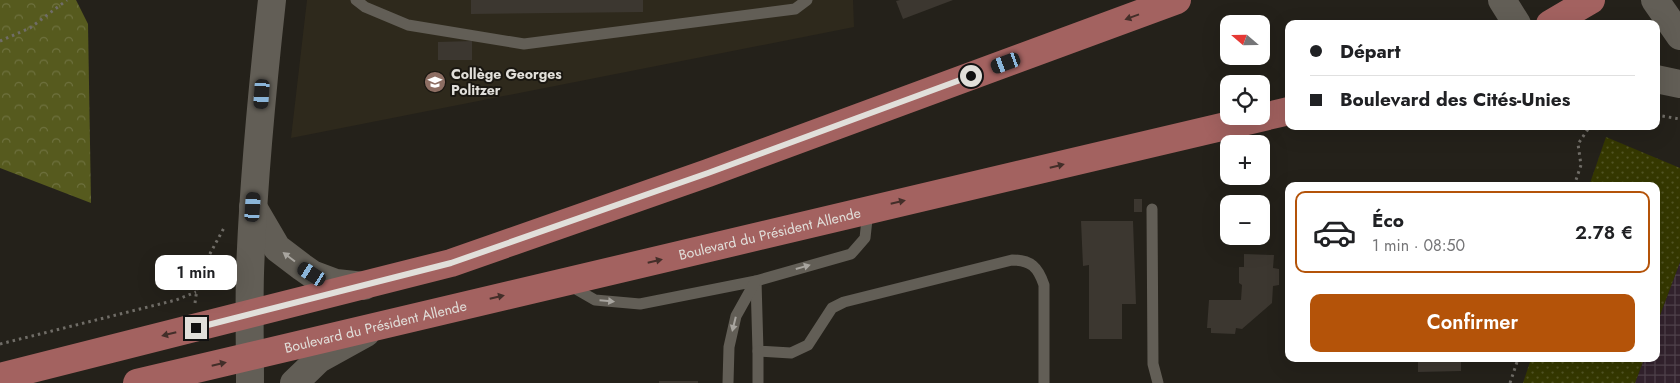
<!DOCTYPE html>
<html lang="fr">
<head>
<meta charset="utf-8">
<style>
  body { margin:0; font-family:Jost,sans-serif; background:#f6f6f6; color:#202124; height:100vh; display:flex; flex-direction:column; font-size:19px; white-space:nowrap }
  * { box-sizing:border-box; margin:0 }
  p { font-size:16px; color:#757577 }
  .icon { flex:none; width:28px; height:28px; fill:none; stroke:currentColor; stroke-width:2; stroke-linecap:round; stroke-linejoin:round }
  .map { position:relative; flex:1; overflow:hidden }
  .drawer { position:absolute; left:1285px; top:182px; width:375px; height:180px; display:flex; flex-direction:column; background:#fff; border-radius:10px; box-shadow:0 5px 20px #0002 }
  .drawer>* { flex:none }
  .top-card { position:absolute; left:1285px; top:20px; width:375px; height:110px; border-radius:10px; box-shadow:0 5px 20px #0002; display:grid; align-content:center; height:110px; padding:0 25px; background:#fff }
  .needle { width:32px; rotate:290deg }
  .fabs { position:absolute; left:1220px; top:15px; display:grid; gap:10px }
  .fabs a { display:grid; place-items:center; width:50px; height:50px; border-radius:10px; background:#fff; box-shadow:0 5px 20px #0002; font-size:25px }
  .end { position:absolute; width:22px; height:22px; margin:-11px; border:6px solid #e1dfda; background:#111; box-shadow:0 0 0 2px #111 }
  .from { border-radius:50% }
  .bubble { position:absolute; height:35px; border-radius:10px; background:#fff; box-shadow:0 5px 20px #0002; font-size:16px; font-weight:600; line-height:35px; text-align:center }
  .car { position:absolute; width:15px; height:30px; margin:-15px -8px; border-radius:6px; box-shadow:0 0 4px 1px #0007; background:linear-gradient(#222 24%,#8ab4d8 0 40%,#222 0 76%,#8ab4d8 0 86%,#222 0) }
  .top-card b { display:flex; align-items:center; gap:18px; height:48px; font-size:19px }
  .top-card b+b { border-top:1px solid #e0e0e0 }
  .top-card i { width:12px; height:12px; background:#202124 }
  ul { padding:9px 0 0; list-style:none }
  li { display:flex; align-items:center; gap:15px; height:82px; margin:0 10px 8px; padding:0 15px; border:2px solid transparent; border-radius:10px }
  li div { flex:1 }
  li b { display:block; font-size:19px }
  li em { font-style:normal; font-weight:600 }
  li.on { border-color:#b45309 }
  li>.icon { width:45px; height:45px; stroke-width:1.5 }
  .cta { display:flex; gap:10px; margin-top:auto; padding:10px 25px }
  .cta a { flex:1; height:58px; border-radius:10px; background:#b45309; color:#fff; font-size:20px; font-weight:600; line-height:58px; text-align:center }
  .map>svg:first-child { display:block }
  .built { fill:#2e291c }
  .industrial { fill:url(#industrial-grid) }
  .forest { fill:url(#forest-crowns) }
  .garden { fill:url(#garden-dots) }
  .building { fill:#3c3730 }
  .lines { fill:none; stroke-linecap:round; stroke-linejoin:round }
  .path { stroke:#706d67; stroke-width:3; stroke-dasharray:2.5 4; stroke-linecap:butt }
  .service { stroke:#625e56; stroke-width:11 }
  .tertiary { stroke:#625e56; stroke-width:28 }
  .primary { stroke:#a36260; stroke-width:28 }
  .oneway { fill:#432e29 }
  .oneway2 { fill:#a8a59f }
  .route { stroke:#e1dfda; stroke-width:6 }
  .labels { text-anchor:middle; stroke-width:4; stroke-linejoin:round; paint-order:stroke }
  .poi-label { font-size:14px; font-weight:bold; fill:#e1dfda; stroke:#1a1711; text-anchor:start }
  .street-label { font-size:14px; fill:#e1dfda; stroke:#1a1711 }
</style>
</head>
<body>
<div class="map">
<svg width="1680" height="383" viewBox="0 0 1680 383">
  <defs>
    <pattern id="industrial-grid" width="8" height="8" patternUnits="userSpaceOnUse" patternTransform="scale(1.25)"><rect width="8" height="8" fill="#32222d"/><path d="M0 4h8M4 0v8" fill="none" stroke="#4f424b"/></pattern>
    <pattern id="forest-crowns" width="20" height="18" patternUnits="userSpaceOnUse" patternTransform="scale(1.25)"><rect width="20" height="18" fill="#565a1e"/><path d="M2 6a3 3 0 1 1 6 0M12 15a3 3 0 1 1 6 0" fill="none" stroke="#6e713e"/></pattern>
    <pattern id="garden-dots" width="8" height="8" patternUnits="userSpaceOnUse" patternTransform="scale(1.25)"><rect width="8" height="8" fill="#353800"/><path d="M2 2h.1M6 6h.1" fill="none" stroke="#525425" stroke-width="1.8" stroke-linecap="round"/></pattern>
  </defs>
  <rect width="100%" height="100%" fill="#24211a"/>
  <path class="built" d="M307,0H853L854,27L291,138Z"/>
  <path class="industrial" d="M1680,262V383H1635L1644,359H1656V326Z"/>
  <path class="forest" d="M0,0H76L88,24L91,203L0,168Z"/>
  <g class="garden">
    <path d="M1606,137L1680,168V262L1656,326V186H1589Z"/>
    <path d="M1531,359H1644L1635,383H1523Z"/>
  </g>
  <g class="building">
    <path d="M471,0H643V12L471,14Z"/>
    <path d="M900,0H953L903,19L896,1Z"/>
    <path d="M472,41V60H438V42Z"/>
    <rect x="1134" y="199" width="8" height="13"/>
    <path d="M1081,221H1133L1136,304H1122V339H1089V265L1083,266Z"/>
    <path d="M1244,254L1274,255L1273,268L1279,269V285L1273,286L1272,303L1242,329L1236,328L1235,334L1211,333V328H1207L1209,300H1241L1242,285L1239,283V267H1244Z"/>
    <path d="M1418,359H1461V371L1418,372Z"/>
    <rect x="659" y="381" width="39" height="2"/>
  </g>
  <g class="lines">
    <g class="path">
      <path d="M0,41L30,28L67,0"/>
      <path d="M1656,115L1680,119"/>
      <path d="M1574,186L1581,165L1578,144L1590,126"/>
      <path d="M195,303L199,274L225,226"/>
      <path d="M0,344L176,300L196,292"/>
      <path d="M1510,383L1518,359"/>
    </g>
    <g class="service">
      <path d="M356,0L365,7L408,25L524,44L795,9L807,0"/>
      <path d="M1152,209L1153,364L1158,383"/>
      <path d="M756,281L758,351L791,353L808,345L832,308L844,302L1012,260C1031,260 1038,267 1044,285V383"/>
      <path d="M569,285L595,300L640,304L756,281L851,254L865,238L868,210"/>
      <path d="M728,383L729,347L736,316L755,282"/>
      <path d="M758,383V351"/>
    </g>
    <g class="tertiary">
      <path d="M1502,0L1517,24"/>
      <path d="M1655,0L1680,36"/>
      <path d="M1656,79L1680,84"/>
      <path d="M253,207L277,248L302,267L312,274L336,283L364,286"/>
      <path d="M250,383C250,346 249,309 250,273C253,182 262,91 272,0"/>
      <path d="M294,383L319,359L366,333"/>
    </g>
    <g class="primary">
      <path d="M1550,24L1591,0"/>
      <path d="M0,377L451,263L708,173L1177,0"/>
      <path id="s1" d="M137,383L1289,111"/>
    </g>
  </g>
  <defs><path id="oneway-solid" d="M-6-.8H1V-3.2L6.5 0L1 3.2V.8H-6Z" transform="scale(1.25)"/></defs>
  <g class="oneway">
    <use href="#oneway-solid" transform="translate(1132 17) rotate(160)"/>
    <use href="#oneway-solid" transform="translate(1057 166) rotate(-14)"/>
    <use href="#oneway-solid" transform="translate(898 202) rotate(-13)"/>
    <use href="#oneway-solid" transform="translate(655 261) rotate(-13)"/>
    <use href="#oneway-solid" transform="translate(497 297) rotate(-13)"/>
    <use href="#oneway-solid" transform="translate(169 334) rotate(166)"/>
    <use href="#oneway-solid" transform="translate(219 364) rotate(-13)"/>
  </g>
  <g class="oneway2">
    <use href="#oneway-solid" transform="translate(289 257) rotate(-143)"/>
    <use href="#oneway-solid" transform="translate(803 267) rotate(-16)"/>
    <use href="#oneway-solid" transform="translate(607 301) rotate(5)"/>
    <use href="#oneway-solid" transform="translate(734 324) rotate(104)"/>
  </g>
  <g class="lines">
    <path class="route" d="M196,328L451,263L708,173L971,76"/>
  </g>
  <defs>
    <g id="school-disc" transform="scale(1.125)"><circle r="9.5" fill="#8d6e63" stroke="#1a1711"/><path d="M0-5L7-2L0 1L-7-2ZM-4 1L0 2.5L4 1V4Q0 6-4 4Z" fill="#fff"/></g>
  </defs>
  <g fill-rule="evenodd">
    <use href="#school-disc" x="435" y="82"/>
  </g>
  <g class="labels">
    <g class="poi-label">
      <text x="451" y="79">Collège Georges<tspan x="451" dy="16">Politzer</tspan></text>
    </g>
    <g class="street-label">
      <text dy="5" stroke="none"><textPath href="#s1" startOffset="650">Boulevard du Président Allende</textPath></text>
      <text dy="5" stroke="none"><textPath href="#s1" startOffset="245">Boulevard du Président Allende</textPath></text>
    </g>
  </g>
</svg>
<div class="fabs">
<a><svg class="needle" viewBox="-14 -14 28 28"><path d="M0-13l5 13h-10z" fill="#e53935"/><path d="M0 13l5-13h-10z" fill="#757577"/></svg></a>
<a><svg class="icon" aria-label="locate" viewBox="0 0 24 24"><circle cx="12" cy="12" r="6"/><path d="M12 2v4M12 18v4M2 12h4M18 12h4"/></svg></a>
<a>+</a>
<a>−</a>
</div>
<i class="end from" style="left:971px;top:76px"></i>
<i class="end" style="left:196px;top:328px"></i>
<div class="bubble" style="left:155px;top:255px;width:82px">1 min</div>
<i class="car" style="left:1006px;top:63px;rotate:250deg"></i>
<i class="car" style="left:262px;top:94px;rotate:184deg"></i>
<i class="car" style="left:253px;top:207px;rotate:4deg"></i>
<i class="car" style="left:312px;top:274px;rotate:302deg"></i>
<div class="top-card">
<b><i class="from"></i>Départ</b>
<b><i></i>Boulevard des Cités-Unies</b>
</div>
<section class="drawer">
<ul>
<li class="on"><svg class="icon" aria-label="car" viewBox="0 0 24 24"><path d="M5 17H2v-5l4-1 3-4h7l3 4 3 1v5h-3M9 17h6M6 11h13"/><circle cx="7" cy="17" r="2"/><circle cx="17" cy="17" r="2"/></svg><div><b>Éco</b><p>1 min · 08:50</p></div><em>2.78 €</em></li>
</ul>
<div class="cta"><a>Confirmer</a></div>
</section>
</div>
</body>
</html>
